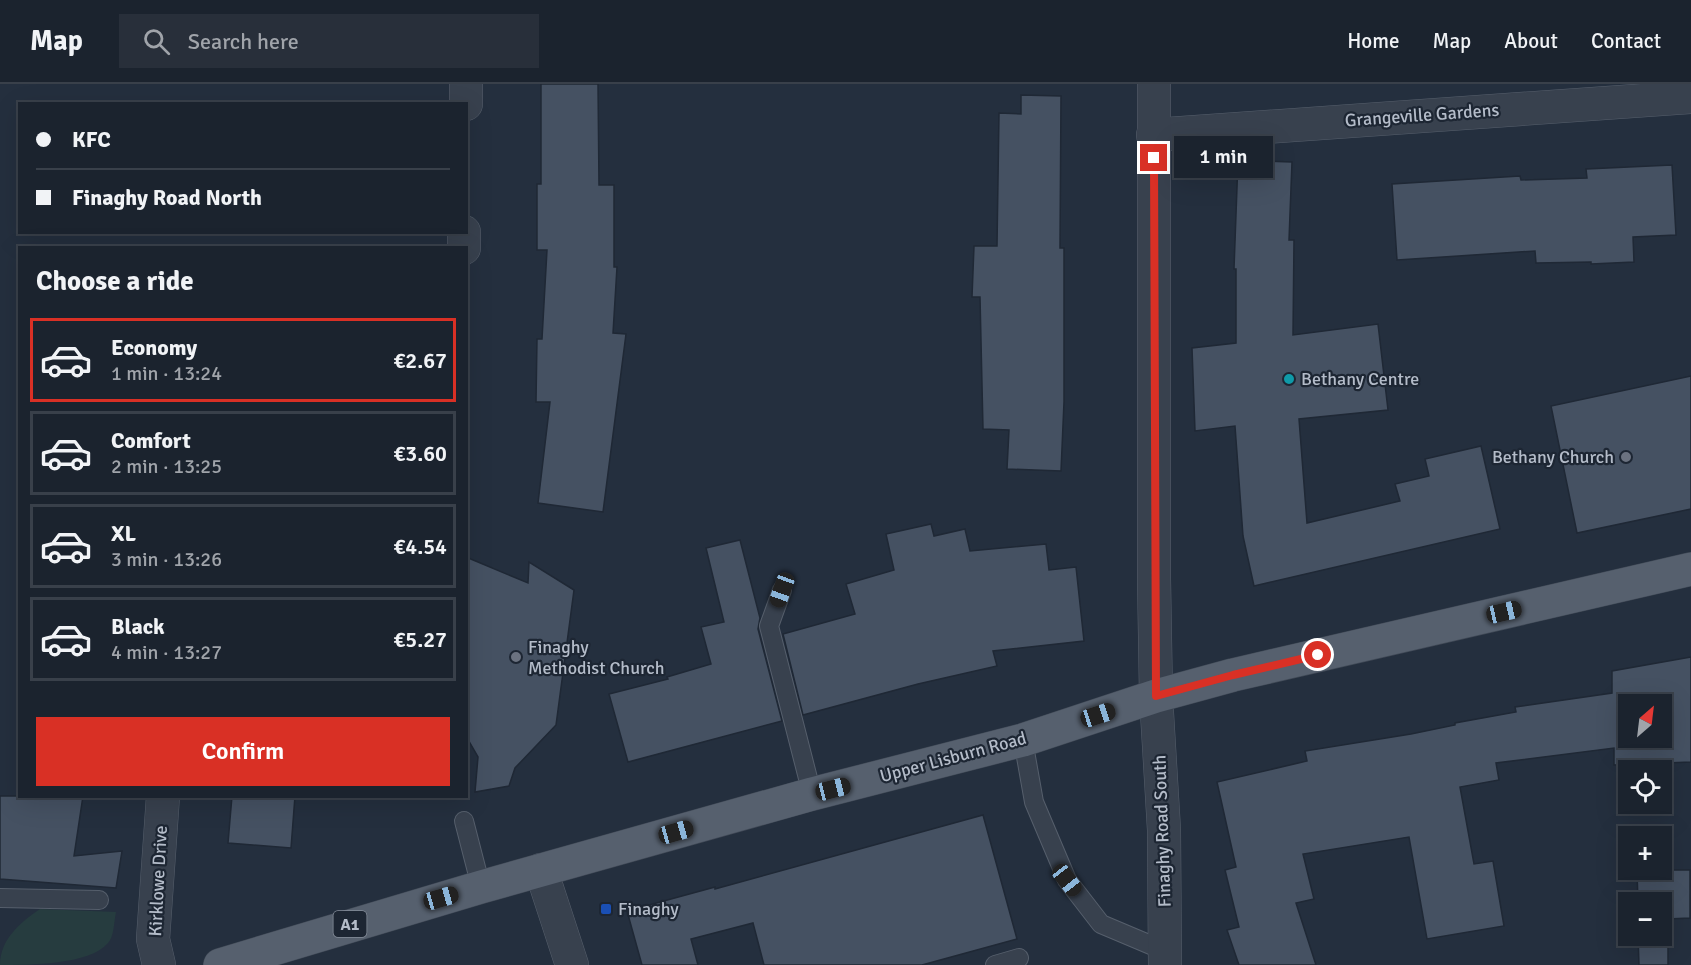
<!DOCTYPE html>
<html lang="en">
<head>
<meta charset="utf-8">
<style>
  body { margin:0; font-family:Signika,sans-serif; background:#282f3a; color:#f1f3f6; height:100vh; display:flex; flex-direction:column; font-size:22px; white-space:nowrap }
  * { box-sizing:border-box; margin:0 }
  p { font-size:20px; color:#a0a4aa }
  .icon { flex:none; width:33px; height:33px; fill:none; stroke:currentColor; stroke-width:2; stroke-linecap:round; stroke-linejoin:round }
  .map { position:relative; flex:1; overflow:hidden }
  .side { position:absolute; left:18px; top:162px; width:450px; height:552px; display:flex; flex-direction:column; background:#1b232e; border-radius:0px; box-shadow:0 6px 24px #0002,0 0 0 2px #39404a }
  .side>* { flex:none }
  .hud { position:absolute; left:18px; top:18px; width:450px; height:132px; border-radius:0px; box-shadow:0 6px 24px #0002,0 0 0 2px #39404a; display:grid; align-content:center; height:132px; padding:0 18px; background:#1b232e }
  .needle { width:39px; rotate:28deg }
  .fabs { position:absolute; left:1618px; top:610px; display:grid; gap:12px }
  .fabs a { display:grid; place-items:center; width:54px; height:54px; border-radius:0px; background:#1b232e; box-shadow:0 6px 24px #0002,0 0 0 2px #39404a; font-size:30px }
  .end { position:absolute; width:27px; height:27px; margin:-14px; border:8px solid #d93025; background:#fff; box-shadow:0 0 0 3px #fff }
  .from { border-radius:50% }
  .bubble { position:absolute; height:42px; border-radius:0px; background:#1b232e; box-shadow:0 6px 24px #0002,0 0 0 2px #39404a; font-size:20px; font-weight:600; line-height:42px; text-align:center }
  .car { position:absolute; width:18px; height:36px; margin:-18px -9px; border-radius:8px; box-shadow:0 0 4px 2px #0007; background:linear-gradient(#222 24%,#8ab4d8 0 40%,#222 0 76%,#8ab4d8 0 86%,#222 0) }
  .hud b { display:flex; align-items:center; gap:21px; height:57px; font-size:22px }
  .hud b+b { border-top:2px solid #39404a }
  .hud i { width:15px; height:15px; background:#f1f3f6 }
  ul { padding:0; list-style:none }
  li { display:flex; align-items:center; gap:18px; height:84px; margin:0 12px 9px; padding:0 6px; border:3px solid #39404a; border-radius:0px }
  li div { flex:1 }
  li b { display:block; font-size:22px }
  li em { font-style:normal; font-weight:600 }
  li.current { border-color:#d93025 }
  li>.icon { width:54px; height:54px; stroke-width:1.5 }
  h2 { padding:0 18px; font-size:27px; line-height:72px }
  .action { display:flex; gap:12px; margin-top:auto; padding:12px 18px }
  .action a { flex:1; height:69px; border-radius:0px; background:#d93025; color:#fff; font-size:24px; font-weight:600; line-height:69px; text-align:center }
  header { display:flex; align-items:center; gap:36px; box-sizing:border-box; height:84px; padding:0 30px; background:#1b232e; border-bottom:2px solid #39404a }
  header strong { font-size:28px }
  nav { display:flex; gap:33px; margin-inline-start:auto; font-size:21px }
  .search { width:420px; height:54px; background:#282f3a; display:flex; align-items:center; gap:15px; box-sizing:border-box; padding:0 21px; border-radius:0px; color:#a0a4aa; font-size:22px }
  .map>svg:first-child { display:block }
  .green { fill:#263c3f }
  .building { fill:#455162; stroke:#1f2835; stroke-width:1.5; fill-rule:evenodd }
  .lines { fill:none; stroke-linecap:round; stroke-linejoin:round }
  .service-casing { stroke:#565f6c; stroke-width:20 }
  .minor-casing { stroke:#565f6c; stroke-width:34 }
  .tertiary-casing { stroke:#565f6c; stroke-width:34 }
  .primary-casing { stroke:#414a57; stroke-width:34 }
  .service { stroke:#38414e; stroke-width:18 }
  .minor { stroke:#38414e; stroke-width:33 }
  .tertiary { stroke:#38414e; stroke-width:33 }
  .primary { stroke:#56606e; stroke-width:33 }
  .route { stroke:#d93025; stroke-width:8 }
  .culture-dot { fill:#0f9aa8; stroke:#1d2633; stroke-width:2 }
  .worship-dot { fill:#6b7280; stroke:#1d2633; stroke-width:2 }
  .transit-dot { fill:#1a4fb4; stroke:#1d2633; stroke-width:2 }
  .labels { text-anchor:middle; stroke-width:4.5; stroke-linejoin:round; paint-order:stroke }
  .shield { fill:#1d2633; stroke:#878f9c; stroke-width:1.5 }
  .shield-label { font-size:16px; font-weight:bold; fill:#b4bcc9 }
  .street-label { font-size:18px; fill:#b4bcc9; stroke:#1d2633 }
  .poi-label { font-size:18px; fill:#b4bcc9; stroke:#1d2633; text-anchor:start }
</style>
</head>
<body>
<header>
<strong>Map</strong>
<div class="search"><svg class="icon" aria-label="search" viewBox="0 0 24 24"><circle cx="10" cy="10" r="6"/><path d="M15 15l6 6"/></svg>Search here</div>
<nav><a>Home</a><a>Map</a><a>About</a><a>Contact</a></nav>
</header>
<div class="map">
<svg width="1691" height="881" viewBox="0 0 1691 881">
  <rect width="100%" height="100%" fill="#242f3e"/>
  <path class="green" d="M40,825L116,828C114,837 114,853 108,859C90,881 28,881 0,881C0,855 21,838 40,825Z"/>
  <g class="building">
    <path d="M541,0H598L599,101H614V183H617L613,249L626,250L603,428L538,419L550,318H536L537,255H542L547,166H537V100H541Z"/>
    <path d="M1021,11L1061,12L1060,164H1064V318L1061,387L1007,385L1009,346L983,345L980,213H972L974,162H997L999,29L1021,30Z"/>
    <path d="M1238,76L1292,78L1289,156H1294L1293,251L1378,240L1388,326L1299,335L1307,439L1400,417L1395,400L1429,392L1425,375L1481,362L1500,445L1254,502L1243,452L1235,342L1195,347L1192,264L1236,259V185H1234Z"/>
    <path d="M1672,81L1676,151L1633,153L1634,178L1591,180V178L1536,179L1535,167L1397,176L1392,100L1520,92L1521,96L1587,94L1586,85Z"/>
    <path d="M1691,292V425L1577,449L1551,322Z"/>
    <path d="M931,440L934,452L965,445L970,467L1046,460L1049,486L1076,483L1084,557L993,567L997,582L918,600L803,631L783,550L855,530L846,500L894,486L886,450Z"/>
    <path d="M740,456L760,534L758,545L782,637L628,678L609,610L668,595L667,593L711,580L701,543L724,538L706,464Z"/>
    <path d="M466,473L528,499L529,478L574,506L556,641L515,684L509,702L475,708L478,673L466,652Z"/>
    <path d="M1691,573V678L1614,681V664L1496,679L1499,696L1460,703L1474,780L1493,777L1504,842L1427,855L1409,753L1303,770L1314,815L1296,819L1316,881H1239L1227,846L1239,843L1225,786L1236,783L1217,698L1307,677L1305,667L1411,650L1455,641V639L1516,628L1515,623L1612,609V587ZM1629,621H1662V654H1629Z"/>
    <path d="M0,712H83L74,772L122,767L116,804L0,795Z"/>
    <path d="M232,712H295L291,764L228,759Z"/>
    <path d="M983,731L1017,855L922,881H764L753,839L691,855L698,881H642L627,827L715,803V805Z"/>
    <path d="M1637,786H1690V834L1668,835V881H1639L1638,852H1662V819H1638Z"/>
  </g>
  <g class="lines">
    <g class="service-casing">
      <g id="service">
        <path d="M782,506L769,542L812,710"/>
        <path d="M1023,656L1034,718L1067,796L1101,840L1165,867"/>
        <path d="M464,737L481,803"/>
        <path d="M0,814L99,816"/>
        <path d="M995,881L1019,874"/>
      </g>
    </g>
    <g class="minor-casing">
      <g id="minor">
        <path d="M466,20V0"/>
        <path d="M1153,51L1691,13"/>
        <path d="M464,164V148"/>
        <path d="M541,786L572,881"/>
        <path d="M159,881L153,855L163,712"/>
      </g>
    </g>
    <g class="tertiary-casing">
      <path id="tertiary" d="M1154,0V494L1156,612L1164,746L1165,881"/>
    </g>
    <g class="primary-casing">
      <path id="primary" d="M220,881L481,803L812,710L1023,656L1156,612L1233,591L1691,485"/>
    </g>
    <use href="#service" class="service"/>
    <use href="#minor" class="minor"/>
    <use href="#tertiary" class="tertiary"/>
    <use href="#primary" class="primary"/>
  </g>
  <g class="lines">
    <path class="route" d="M1154,74L1156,612L1233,591L1318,571"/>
  </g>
  <circle class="culture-dot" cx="1289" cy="295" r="6"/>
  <g class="worship-dot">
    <circle cx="1626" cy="373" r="6"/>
    <circle cx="516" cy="573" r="6"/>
  </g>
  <rect class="transit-dot" x="600" y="819" width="12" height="12" rx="3"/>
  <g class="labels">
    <rect class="shield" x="333.5" y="827" width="33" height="26" rx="4.5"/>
    <g class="shield-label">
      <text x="350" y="846">A1</text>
    </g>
    <g class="street-label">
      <text transform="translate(1422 31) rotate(-4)" y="6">Grangeville Gardens</text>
      <text transform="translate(953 673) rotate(-15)" y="6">Upper Lisburn Road</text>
      <text transform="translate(1162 747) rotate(-92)" y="6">Finaghy Road South</text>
      <text transform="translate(158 797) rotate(-87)" y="6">Kirklowe Drive</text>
    </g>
    <g class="poi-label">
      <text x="1301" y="301">Bethany Centre</text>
      <text x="1614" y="379" text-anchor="end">Bethany Church</text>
      <text x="528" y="569">Finaghy<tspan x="528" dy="21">Methodist Church</tspan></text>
      <text x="618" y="831">Finaghy</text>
    </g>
  </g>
</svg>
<div class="fabs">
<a><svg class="needle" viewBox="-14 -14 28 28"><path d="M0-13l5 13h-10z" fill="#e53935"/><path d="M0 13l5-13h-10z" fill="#a0a4aa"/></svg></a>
<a><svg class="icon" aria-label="locate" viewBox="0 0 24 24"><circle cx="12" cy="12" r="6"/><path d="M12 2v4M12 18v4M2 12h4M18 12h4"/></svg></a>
<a>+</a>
<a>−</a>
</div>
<i class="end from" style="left:1318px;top:571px"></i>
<i class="end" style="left:1154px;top:74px"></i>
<div class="bubble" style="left:1174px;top:52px;width:99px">1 min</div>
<i class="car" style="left:782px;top:506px;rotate:200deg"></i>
<i class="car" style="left:1504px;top:528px;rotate:77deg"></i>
<i class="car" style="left:1098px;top:631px;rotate:72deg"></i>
<i class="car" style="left:833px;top:705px;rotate:76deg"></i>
<i class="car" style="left:676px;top:748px;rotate:74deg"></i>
<i class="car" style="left:1067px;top:796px;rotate:142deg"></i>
<i class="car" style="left:441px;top:814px;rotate:74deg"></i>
<div class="hud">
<b><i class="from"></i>KFC</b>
<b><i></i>Finaghy Road North</b>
</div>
<section class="side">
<h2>Choose a ride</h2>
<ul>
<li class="current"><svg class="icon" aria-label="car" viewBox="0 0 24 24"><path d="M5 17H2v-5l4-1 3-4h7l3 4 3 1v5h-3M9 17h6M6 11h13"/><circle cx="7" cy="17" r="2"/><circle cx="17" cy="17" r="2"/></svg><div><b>Economy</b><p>1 min · 13:24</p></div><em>€2.67</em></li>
<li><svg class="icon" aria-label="car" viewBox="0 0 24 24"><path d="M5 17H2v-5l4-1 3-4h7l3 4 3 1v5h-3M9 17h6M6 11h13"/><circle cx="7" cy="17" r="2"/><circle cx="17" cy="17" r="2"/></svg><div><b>Comfort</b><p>2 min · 13:25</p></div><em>€3.60</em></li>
<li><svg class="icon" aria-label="car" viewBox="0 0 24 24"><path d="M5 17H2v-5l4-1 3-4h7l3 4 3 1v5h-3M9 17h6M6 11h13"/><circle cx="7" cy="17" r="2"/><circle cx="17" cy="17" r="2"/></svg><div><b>XL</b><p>3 min · 13:26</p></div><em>€4.54</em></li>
<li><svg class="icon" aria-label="car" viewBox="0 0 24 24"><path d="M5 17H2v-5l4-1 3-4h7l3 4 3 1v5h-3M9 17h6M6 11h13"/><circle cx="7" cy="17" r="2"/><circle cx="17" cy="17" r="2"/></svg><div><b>Black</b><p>4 min · 13:27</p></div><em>€5.27</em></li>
</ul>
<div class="action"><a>Confirm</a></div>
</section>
</div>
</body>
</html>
